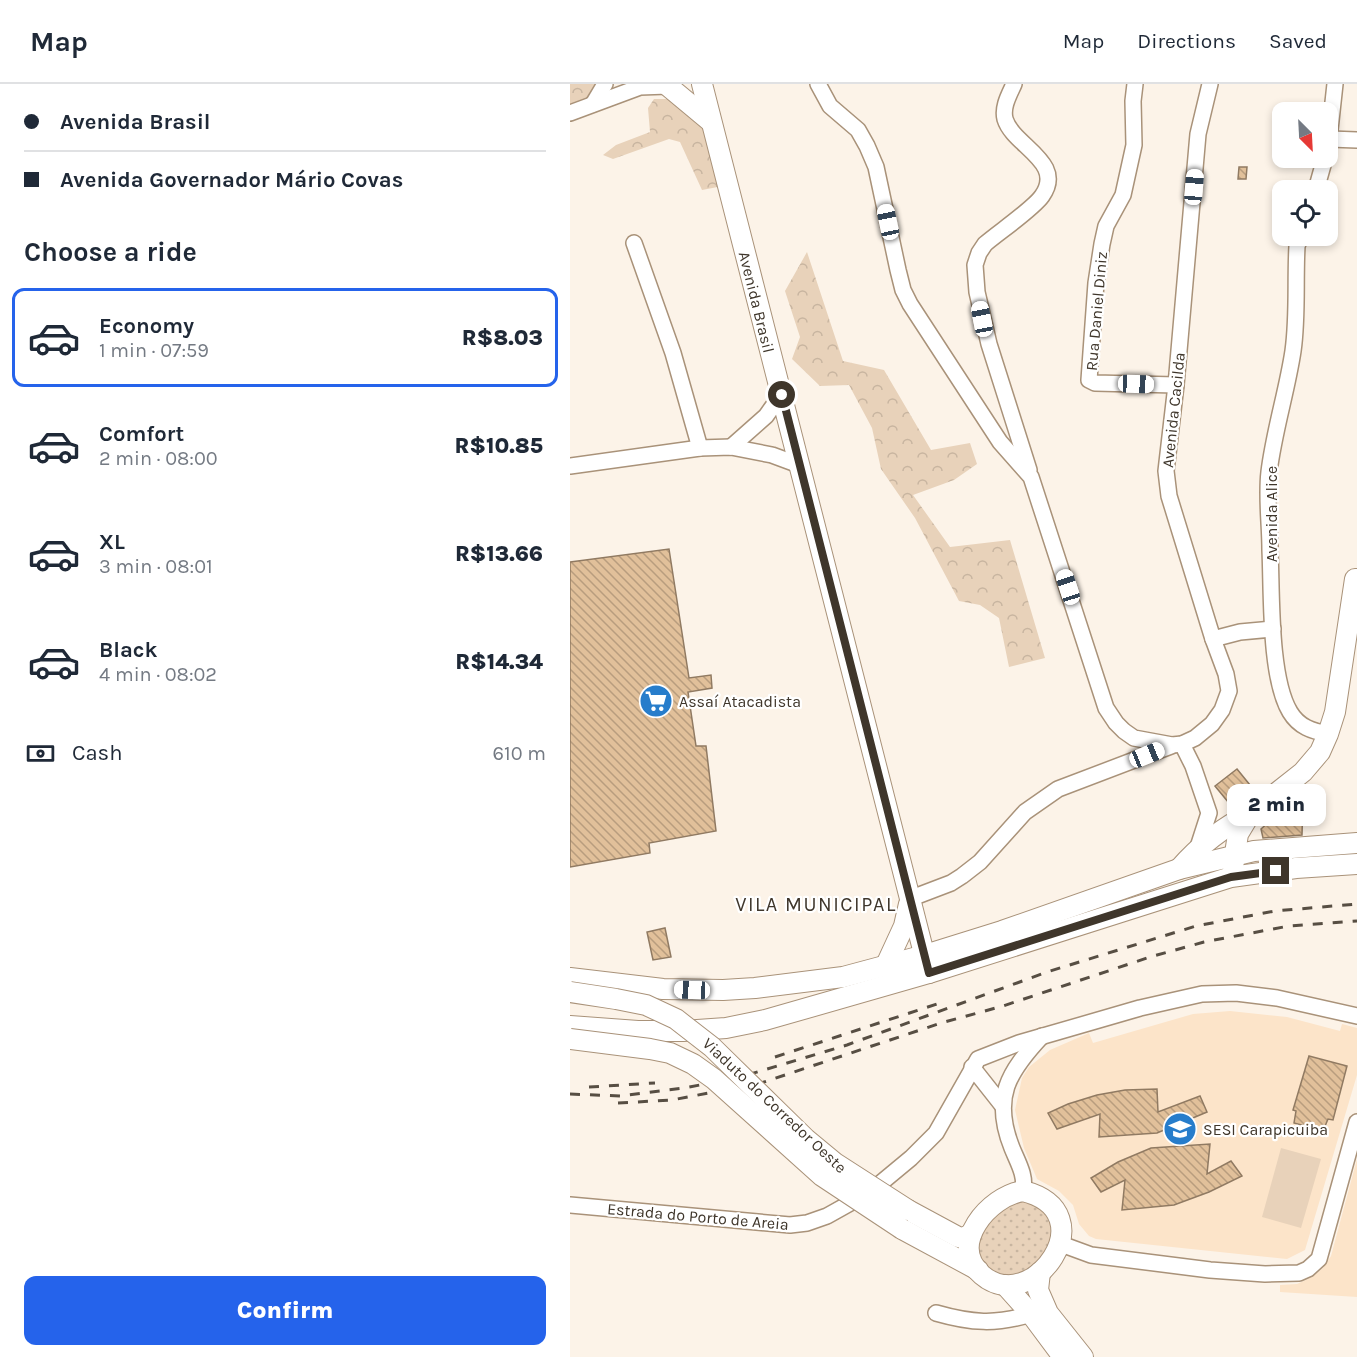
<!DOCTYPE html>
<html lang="en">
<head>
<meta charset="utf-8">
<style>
  body { margin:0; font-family:Karla,sans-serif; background:#f6f6f7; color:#1f2937; height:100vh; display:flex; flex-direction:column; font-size:22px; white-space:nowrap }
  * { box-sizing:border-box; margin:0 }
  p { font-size:20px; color:#747a83 }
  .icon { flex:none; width:33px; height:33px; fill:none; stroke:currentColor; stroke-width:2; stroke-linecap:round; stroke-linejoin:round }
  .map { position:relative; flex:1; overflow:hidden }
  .drawer { display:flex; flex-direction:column; background:#fff; width:570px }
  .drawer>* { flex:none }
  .guide { display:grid; align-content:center; height:132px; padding:0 24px; background:#fff }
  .needle { width:39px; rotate:156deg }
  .buttons { position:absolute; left:702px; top:18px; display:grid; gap:12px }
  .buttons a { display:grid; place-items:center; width:66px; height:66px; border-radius:12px; background:#fff; box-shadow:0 3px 9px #0003; font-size:30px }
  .end { position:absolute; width:27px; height:27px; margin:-14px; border:8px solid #3f362b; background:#fff; box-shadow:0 0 0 3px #fff }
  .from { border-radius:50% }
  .bubble { position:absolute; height:42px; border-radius:12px; background:#fff; box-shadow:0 3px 9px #0003; font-size:20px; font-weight:800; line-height:42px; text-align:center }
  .car { position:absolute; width:18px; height:36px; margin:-18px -9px; border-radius:8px; box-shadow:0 0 4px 2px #0007; background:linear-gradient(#fff 24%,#345 0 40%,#fff 0 76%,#345 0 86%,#fff 0) }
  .guide b { display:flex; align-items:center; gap:21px; height:57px; font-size:22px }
  .guide b+b { border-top:2px solid #e0e1e3 }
  .guide i { width:15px; height:15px; background:#1f2937 }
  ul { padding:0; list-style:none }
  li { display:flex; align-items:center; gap:18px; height:99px; margin:0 12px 9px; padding:0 12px; border:3px solid transparent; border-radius:12px }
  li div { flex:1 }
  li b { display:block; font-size:22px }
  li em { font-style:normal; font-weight:800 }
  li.on { border-color:#2563eb }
  li>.icon { width:54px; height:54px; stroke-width:1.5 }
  h2 { padding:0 24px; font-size:27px; line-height:72px }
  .pay { display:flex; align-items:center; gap:15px; height:66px; padding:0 24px; font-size:22px }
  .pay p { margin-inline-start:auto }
  .primary-button { display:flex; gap:12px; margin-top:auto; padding:12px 24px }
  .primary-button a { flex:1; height:69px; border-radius:12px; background:#2563eb; color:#fff; font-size:24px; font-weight:800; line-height:69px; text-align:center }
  header { display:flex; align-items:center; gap:36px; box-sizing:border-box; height:84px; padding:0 30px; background:#fff; border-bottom:2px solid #e0e1e3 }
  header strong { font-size:28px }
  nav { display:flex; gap:33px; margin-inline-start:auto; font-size:21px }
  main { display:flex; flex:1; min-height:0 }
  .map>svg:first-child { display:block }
  .built { fill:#fce4c9 }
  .grass { fill:url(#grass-dots) }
  .forest { fill:url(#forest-crowns) }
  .park { fill:#e8d2ba }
  .building { fill:url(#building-back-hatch); stroke:#907a62; stroke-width:1.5 }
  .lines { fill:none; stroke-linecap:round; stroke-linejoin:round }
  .minor-casing { stroke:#a99279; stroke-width:18 }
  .major-casing { stroke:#a99279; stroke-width:22 }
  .minor { stroke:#fff; stroke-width:15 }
  .major { stroke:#fff; stroke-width:20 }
  .rail { stroke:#574e43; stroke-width:3; stroke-dasharray:10 10; stroke-linecap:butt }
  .major-bridge-casing { stroke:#a99279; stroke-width:22; stroke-linecap:butt }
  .major-bridge { stroke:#fff; stroke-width:20 }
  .route { stroke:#3f362b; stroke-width:8 }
  .labels { text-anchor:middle; stroke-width:4.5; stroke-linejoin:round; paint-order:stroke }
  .street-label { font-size:16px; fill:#3f362b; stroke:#fff }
  .poi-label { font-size:16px; fill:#3f362b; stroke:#fff; text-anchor:start }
  .quarter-label { font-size:20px; letter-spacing:1.5px; fill:#3f362b; stroke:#fff }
</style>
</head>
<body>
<header>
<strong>Map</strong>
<nav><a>Map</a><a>Directions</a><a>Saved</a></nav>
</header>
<main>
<section class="drawer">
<div class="guide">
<b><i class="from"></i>Avenida Brasil</b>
<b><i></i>Avenida Governador Mário Covas</b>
</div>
<h2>Choose a ride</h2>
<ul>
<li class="on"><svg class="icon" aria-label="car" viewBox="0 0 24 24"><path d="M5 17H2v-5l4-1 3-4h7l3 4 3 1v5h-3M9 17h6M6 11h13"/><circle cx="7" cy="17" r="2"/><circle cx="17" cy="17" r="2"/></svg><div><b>Economy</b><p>1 min · 07:59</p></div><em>R$8.03</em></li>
<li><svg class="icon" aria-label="car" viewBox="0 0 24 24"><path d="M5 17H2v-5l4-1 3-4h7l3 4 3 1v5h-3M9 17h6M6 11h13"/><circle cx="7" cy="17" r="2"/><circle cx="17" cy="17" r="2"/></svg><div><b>Comfort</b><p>2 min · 08:00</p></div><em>R$10.85</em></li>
<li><svg class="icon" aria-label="car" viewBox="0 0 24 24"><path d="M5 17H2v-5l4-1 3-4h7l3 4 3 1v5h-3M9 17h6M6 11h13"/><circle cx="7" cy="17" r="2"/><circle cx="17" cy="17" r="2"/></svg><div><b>XL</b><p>3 min · 08:01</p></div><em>R$13.66</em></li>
<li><svg class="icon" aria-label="car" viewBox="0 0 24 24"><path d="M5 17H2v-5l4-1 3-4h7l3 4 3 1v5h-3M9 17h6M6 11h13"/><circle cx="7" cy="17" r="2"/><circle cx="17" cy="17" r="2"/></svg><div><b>Black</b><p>4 min · 08:02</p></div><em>R$14.34</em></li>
</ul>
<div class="pay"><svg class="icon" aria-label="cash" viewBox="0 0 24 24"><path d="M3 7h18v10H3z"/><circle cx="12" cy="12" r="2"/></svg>Cash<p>610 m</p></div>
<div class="primary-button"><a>Confirm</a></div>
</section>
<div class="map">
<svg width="787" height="1273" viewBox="0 0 787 1273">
  <defs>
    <pattern id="grass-dots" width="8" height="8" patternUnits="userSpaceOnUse" patternTransform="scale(1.5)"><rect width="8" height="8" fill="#e8d2ba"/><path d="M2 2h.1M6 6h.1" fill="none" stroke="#c8b5a0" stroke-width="1.8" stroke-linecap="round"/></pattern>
    <pattern id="forest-crowns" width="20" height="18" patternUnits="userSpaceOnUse" patternTransform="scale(1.5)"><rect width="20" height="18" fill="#e8d2ba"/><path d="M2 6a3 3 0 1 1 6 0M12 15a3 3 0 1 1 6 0" fill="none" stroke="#c8b5a0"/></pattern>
    <pattern id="building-back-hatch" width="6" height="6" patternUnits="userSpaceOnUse" patternTransform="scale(1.5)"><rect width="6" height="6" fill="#e1c09a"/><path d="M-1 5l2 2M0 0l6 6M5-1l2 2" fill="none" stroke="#b89d7e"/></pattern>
  </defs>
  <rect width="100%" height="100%" fill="#fcf3e8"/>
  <g class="built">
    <path d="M660,927L717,933L770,947L772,940L787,944V991L735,1166L717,1175L526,1155L519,1152L509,1140L503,1121L489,1107L467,1095L454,1064L445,1026L452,994L459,983L480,966L519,949L523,959L623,930Z"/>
    <path d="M787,1075V1213L710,1208V1201L727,1200L742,1193L753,1184L761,1172Z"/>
  </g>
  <path class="grass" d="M453,1116C516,1137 464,1210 421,1186C396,1172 413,1136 431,1125C438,1121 446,1119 453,1116Z"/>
  <g class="forest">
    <path d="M0,0H30L22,13L0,22Z"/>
    <path d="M84,15H107L122,27L141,55L153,102L132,106L110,58L99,55L43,75L33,71L46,61L80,48L78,24Z"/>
    <path d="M237,168L273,277L314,286L361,366L400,359L407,380L384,396L343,411L380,463L440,456L475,574L439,583L429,534L410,521L389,517L345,434L311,385L302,344L279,301L250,302L222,275L230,253L215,207Z"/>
  </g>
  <path class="park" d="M711,1064L751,1075L731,1144L692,1133Z"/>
  <g class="building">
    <path d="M669,83H677L676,95H668Z"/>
    <path d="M99,465L119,594L141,591L142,604L118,608L126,662H136L146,747L79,759L80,769L0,783V478Z"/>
    <path d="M667,685L684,706L663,724L645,702Z"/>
    <path d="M726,714L733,715L732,751L693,754L691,745Z"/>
    <path d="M95,844L101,873L83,876L77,848Z"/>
    <path d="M739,972L777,982L763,1036L758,1035L753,1047L724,1039L726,1027L723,1026Z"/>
    <path d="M587,1005L588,1028L630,1012L637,1028L587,1049L529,1053L530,1030L487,1045L478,1029L498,1020L527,1011L555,1006Z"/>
    <path d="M640,1060L637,1090L661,1077L672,1092L639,1108L604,1121L552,1126L555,1096L531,1108L521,1094L548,1078L581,1064Z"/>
  </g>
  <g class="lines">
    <g class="minor-casing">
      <g id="minor">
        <path d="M248,0L260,22L288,46L297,62L306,83L328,186L333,206L340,220L430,358L461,393L536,624L546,639L554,647L564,654L602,661L612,660L625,654L642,640L652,626L659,607L656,590L643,555L599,412L596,387L606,301L628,50L640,0"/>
        <path d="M444,0C439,11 432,23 435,35C443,62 496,78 472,112C463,125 429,148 415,160L409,169L405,181L407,208L419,260L459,386"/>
        <path d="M565,0L563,17L564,61L553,111L536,142L532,160L526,199L519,296L525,299L606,301"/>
        <path d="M23,20L35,0"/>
        <path d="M0,29L70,3L98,2L101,0"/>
        <path d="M760,55L787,56"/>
        <path d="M758,64L765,0"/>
        <path d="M746,106L755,74"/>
        <path d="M731,152L727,162C725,197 728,232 723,267C717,307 704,347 699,388C696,413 700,440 700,466C702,508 699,593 720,628C729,643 742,647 758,650"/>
        <path d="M64,159L103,269L130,364"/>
        <path d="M161,363L196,332L211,311"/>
        <path d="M0,382L130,364L161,363L202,371L229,381"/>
        <path d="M643,555L670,548L703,545"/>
        <path d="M612,660L623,682L639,729L628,763"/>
        <path d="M339,815L381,799L392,792L410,778L455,728L488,705L601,662"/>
        <path d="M402,983L432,1021"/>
        <path d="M453,1107C456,1091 448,1079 442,1064C422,1014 438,988 472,952"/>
        <path d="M0,1121L220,1141L237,1139L257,1132L300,1108L341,1074L366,1049L408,975L449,959L570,924L632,910L666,909L707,914L787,932"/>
        <path d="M491,1160L521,1171L640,1186L695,1190L729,1189L738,1185L749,1175L787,1038"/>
        <path d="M366,1229C401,1239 426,1241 461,1230"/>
      </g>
    </g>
    <g class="major-casing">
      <g id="major">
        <path d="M132,0L359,889"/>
        <path d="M98,2L140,37"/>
        <path d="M663,783L668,750L680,730L733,688L750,668L758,650L765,628L785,495H787"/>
        <path d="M609,785C630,761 651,744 680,730"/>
        <path d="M316,881L334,842L339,820"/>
        <path d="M0,894L93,905L153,906L185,904L273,893L355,871L432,847L609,785L684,767L787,759"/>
        <path d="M0,942L68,947H113L156,944L195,936L359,889L661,793L726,784L787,780"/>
        <path d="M453,1107C538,1128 462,1234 412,1191C377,1161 419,1112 453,1107Z"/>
        <path d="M338,1126L388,1153L393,1154L401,1150"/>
        <path d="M332,1145L408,1186"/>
        <path d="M470,1188L468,1206L478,1229L513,1273"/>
        <path d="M435,1201L461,1230L493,1273"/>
      </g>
    </g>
    <use href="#minor" class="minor"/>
    <use href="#major" class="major"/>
    <g class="rail">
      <path d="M205,973L367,920"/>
      <path d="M19,1003L85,999"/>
      <path d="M0,1010L50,1012L114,1004L167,994L277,961L477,888L626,842L705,827L787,820"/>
      <path d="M48,1019L102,1016L191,999L371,939L433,922L580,873L634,858L719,842L787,837"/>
    </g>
    <g class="major-bridge-casing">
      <g id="major-bridge">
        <path d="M0,908L46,915L76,921L106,935L142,963L236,1055L265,1079L338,1126"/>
        <path d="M0,955L80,965L100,969L123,980L144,995L252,1092L332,1145"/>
      </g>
    </g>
    <use href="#major-bridge" class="major-bridge"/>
  </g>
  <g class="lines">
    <path class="route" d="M212,311L359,889L661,793L706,787"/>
  </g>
  <defs>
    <g id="supermarket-disc" transform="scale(1.725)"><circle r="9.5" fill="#277dcb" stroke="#fff"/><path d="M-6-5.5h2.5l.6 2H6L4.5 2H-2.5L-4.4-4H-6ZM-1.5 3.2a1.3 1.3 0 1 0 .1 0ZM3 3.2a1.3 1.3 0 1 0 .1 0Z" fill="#fff"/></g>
    <g id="university-disc" transform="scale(1.725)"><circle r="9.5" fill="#277dcb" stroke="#fff"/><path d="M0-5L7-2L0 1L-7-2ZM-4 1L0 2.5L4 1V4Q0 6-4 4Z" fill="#fff"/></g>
  </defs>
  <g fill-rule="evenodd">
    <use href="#supermarket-disc" x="86" y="617"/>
    <use href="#university-disc" x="610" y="1045"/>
  </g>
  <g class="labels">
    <g class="street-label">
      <text transform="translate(187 218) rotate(76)" y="6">Avenida Brasil</text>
      <text transform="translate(526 227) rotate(-85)" y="6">Rua Daniel Diniz</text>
      <text transform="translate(603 326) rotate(-84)" y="6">Avenida Cacilda</text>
      <text transform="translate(701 430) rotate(-90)" y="6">Avenida Alice</text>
      <text transform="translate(205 1021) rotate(43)" y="6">Viaduto do Corredor Oeste</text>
      <text transform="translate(128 1132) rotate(5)" y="6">Estrada do Porto de Areia</text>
    </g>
    <g class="poi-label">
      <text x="109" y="623">Assaí Atacadista</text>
      <text x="633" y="1051">SESI Carapicuiba</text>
    </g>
    <g class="quarter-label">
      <text x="246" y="827">VILA MUNICIPAL</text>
    </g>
  </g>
</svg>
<div class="buttons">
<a><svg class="needle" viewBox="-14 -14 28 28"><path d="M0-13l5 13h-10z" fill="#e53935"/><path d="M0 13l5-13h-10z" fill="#747a83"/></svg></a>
<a><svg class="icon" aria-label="locate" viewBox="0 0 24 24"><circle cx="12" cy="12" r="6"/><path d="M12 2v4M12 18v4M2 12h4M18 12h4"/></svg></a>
</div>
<i class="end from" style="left:212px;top:311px"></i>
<i class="end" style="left:706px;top:787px"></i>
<div class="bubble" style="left:657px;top:700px;width:99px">2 min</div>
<i class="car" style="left:624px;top:103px;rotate:5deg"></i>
<i class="car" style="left:318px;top:138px;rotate:348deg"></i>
<i class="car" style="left:412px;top:235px;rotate:349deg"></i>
<i class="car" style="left:566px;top:300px;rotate:92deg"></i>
<i class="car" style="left:498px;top:503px;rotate:342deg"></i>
<i class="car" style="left:577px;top:671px;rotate:68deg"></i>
<i class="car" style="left:122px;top:906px;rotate:272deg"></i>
</div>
</main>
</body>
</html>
